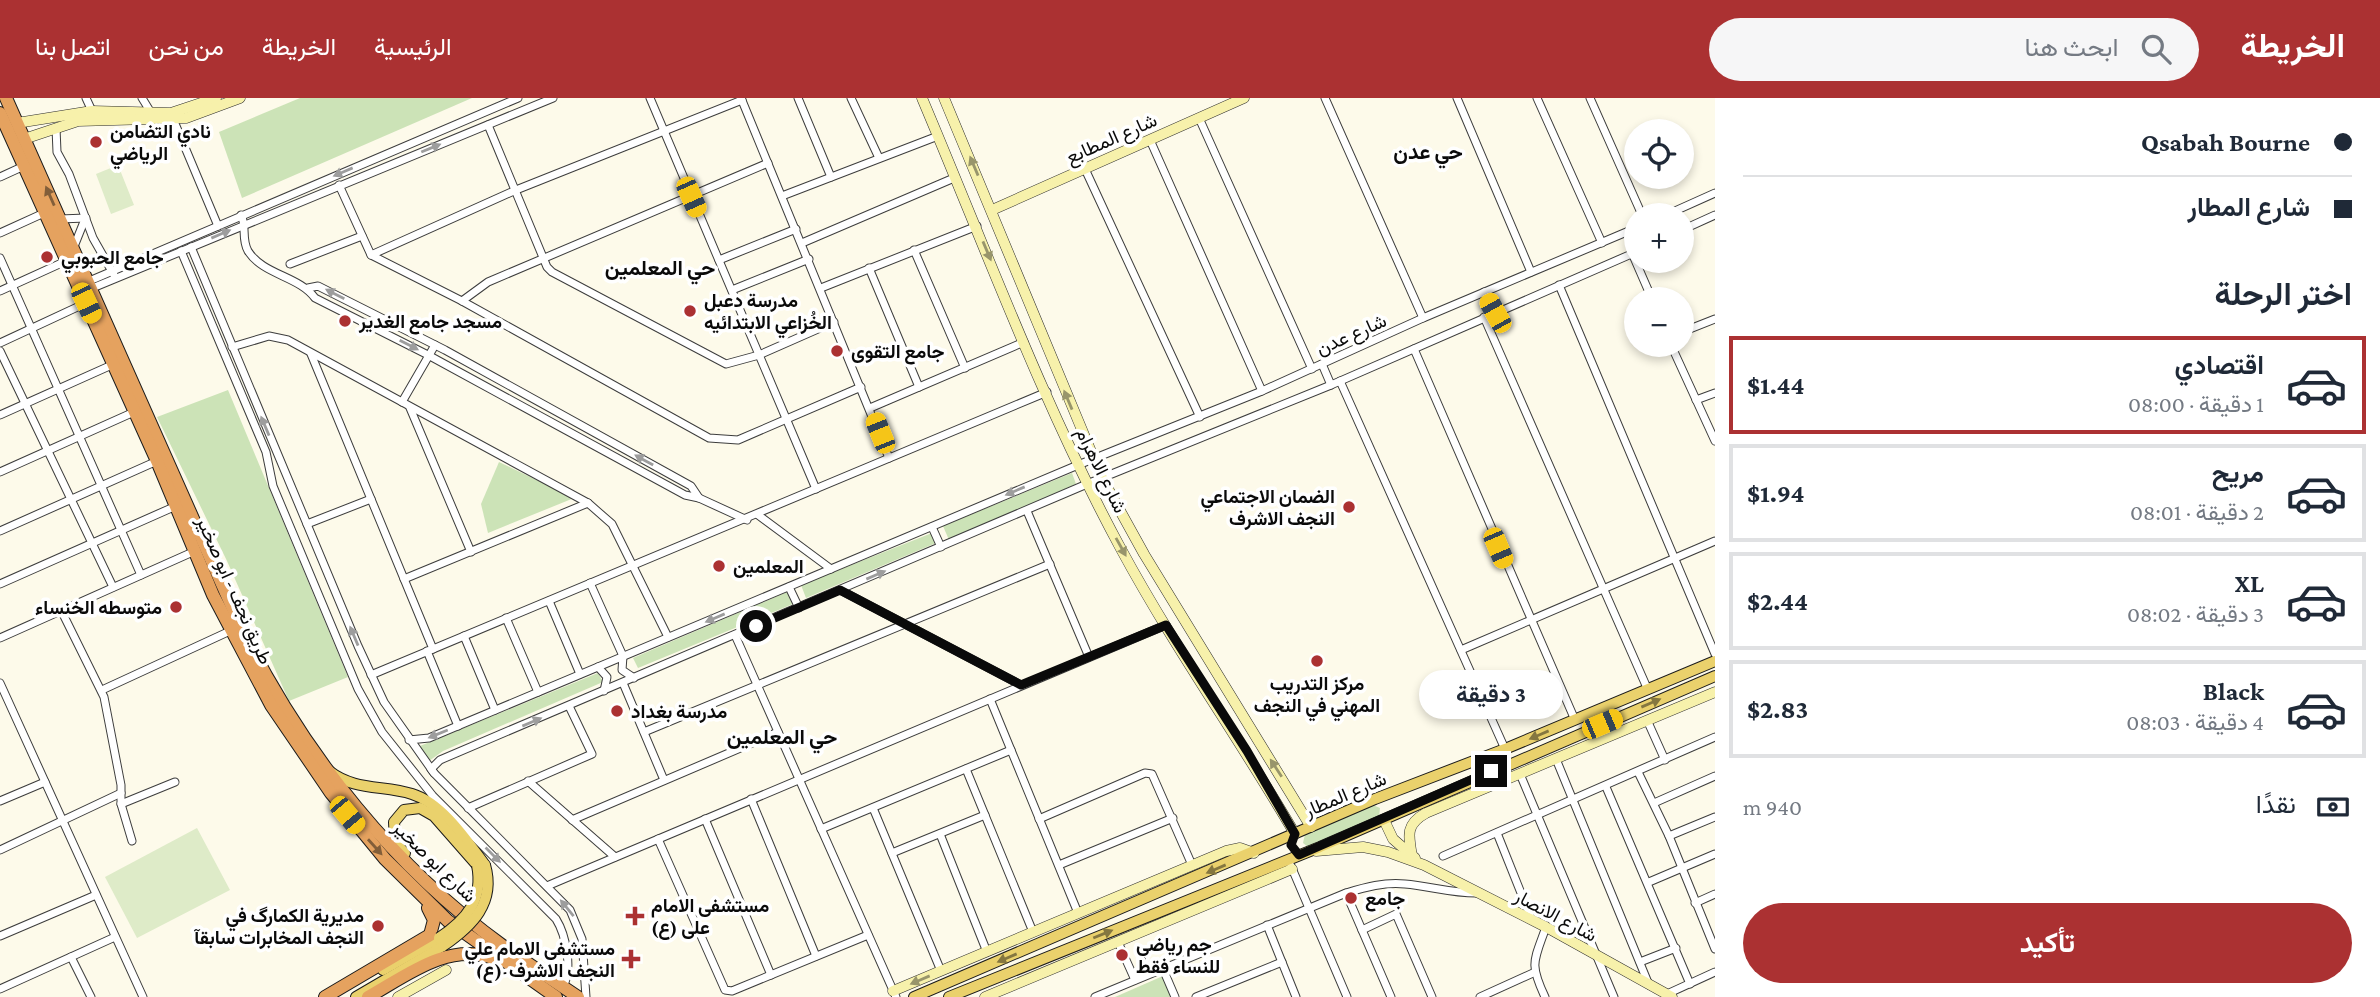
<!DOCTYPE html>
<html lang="ar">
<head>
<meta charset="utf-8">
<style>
  body { margin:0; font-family:"Crimson Pro",Vazirmatn,serif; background:#f6f6f7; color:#1f2937; direction:rtl; height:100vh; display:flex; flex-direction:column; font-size:26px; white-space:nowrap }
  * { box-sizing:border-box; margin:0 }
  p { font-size:23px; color:#747a83 }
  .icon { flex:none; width:38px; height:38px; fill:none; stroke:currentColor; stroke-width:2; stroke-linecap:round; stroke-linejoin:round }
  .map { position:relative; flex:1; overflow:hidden; direction:ltr }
  .panel { display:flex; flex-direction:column; background:#fff; width:665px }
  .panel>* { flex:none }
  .hud { display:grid; align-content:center; height:154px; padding:0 28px; background:#fff }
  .tools { position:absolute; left:1624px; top:21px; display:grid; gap:14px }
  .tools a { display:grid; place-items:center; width:70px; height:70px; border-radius:50%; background:#fff; box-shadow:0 4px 10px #0003; font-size:35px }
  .end { position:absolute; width:32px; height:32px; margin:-16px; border:9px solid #0a0a0a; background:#fff; box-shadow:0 0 0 4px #fff }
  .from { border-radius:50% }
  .bubble { position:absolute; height:49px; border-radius:24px; background:#fff; box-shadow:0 4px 10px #0003; font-size:23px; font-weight:700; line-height:49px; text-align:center; direction:rtl }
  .car { position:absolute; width:21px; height:42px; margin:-21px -10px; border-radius:9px; box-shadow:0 0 5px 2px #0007; background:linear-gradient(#f5c518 24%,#345 0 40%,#f5c518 0 76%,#345 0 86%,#f5c518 0) }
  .hud b { display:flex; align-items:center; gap:24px; height:66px; font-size:26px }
  .hud b+b { border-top:2px solid #e0e1e3 }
  .hud i { width:18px; height:18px; background:#1f2937 }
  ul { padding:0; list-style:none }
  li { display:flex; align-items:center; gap:21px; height:98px; margin:0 14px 10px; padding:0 14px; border:4px solid #e0e1e3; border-radius:0px }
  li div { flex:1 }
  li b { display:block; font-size:26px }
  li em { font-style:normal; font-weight:700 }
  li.active { border-color:#ab3132 }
  li>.icon { width:63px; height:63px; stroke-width:1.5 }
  h2 { padding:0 28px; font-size:32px; line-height:84px }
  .pay { display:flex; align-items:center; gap:18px; height:77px; padding:0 28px; font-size:26px }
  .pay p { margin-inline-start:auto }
  .primary-button { display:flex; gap:14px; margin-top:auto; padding:14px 28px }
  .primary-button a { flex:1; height:80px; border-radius:42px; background:#ab3132; color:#fff; font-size:28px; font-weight:700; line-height:80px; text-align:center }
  header { display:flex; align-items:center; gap:42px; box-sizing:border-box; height:98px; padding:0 35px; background:#ab3132; color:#fff }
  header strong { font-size:33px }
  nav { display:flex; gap:38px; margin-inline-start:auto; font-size:24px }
  .search { width:490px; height:63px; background:#f6f6f7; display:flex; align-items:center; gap:18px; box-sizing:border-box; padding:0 24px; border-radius:38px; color:#747a83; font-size:26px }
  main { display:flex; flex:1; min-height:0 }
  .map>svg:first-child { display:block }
  .green { fill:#cce3b7 }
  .pitch { fill:#deebc8 }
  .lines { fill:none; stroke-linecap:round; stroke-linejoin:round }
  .street-casing { stroke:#3d3d3d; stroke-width:9 }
  .secondary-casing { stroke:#2c2c2c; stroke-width:11 }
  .primary-casing { stroke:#1b1b1b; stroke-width:12 }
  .highway-casing { stroke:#1b1b1b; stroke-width:14 }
  .street { stroke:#fff; stroke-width:7 }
  .secondary { stroke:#f7f1ab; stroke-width:10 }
  .primary { stroke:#ead16c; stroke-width:10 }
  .highway { stroke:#e5a25f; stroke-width:12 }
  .primary-bridge-casing { stroke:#1b1b1b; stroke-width:12; stroke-linecap:butt }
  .primary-bridge { stroke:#ead16c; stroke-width:10 }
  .oneway { fill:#9d9d9d }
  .oneway2 { fill:#98956b }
  .oneway3 { fill:#825e39 }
  .oneway4 { fill:#857740 }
  .route { stroke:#0a0a0a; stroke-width:9 }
  .poi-dot { fill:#ab3132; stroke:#fff; stroke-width:2.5 }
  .labels { text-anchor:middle; stroke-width:7; stroke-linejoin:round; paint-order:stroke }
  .poi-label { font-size:19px; font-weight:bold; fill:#0a0a0a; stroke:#fff; text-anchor:start }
  .street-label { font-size:19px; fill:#0a0a0a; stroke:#fff }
  .neighbourhood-label { font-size:21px; font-weight:bold; fill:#0a0a0a; stroke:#fff }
</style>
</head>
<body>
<header>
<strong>الخريطة</strong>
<div class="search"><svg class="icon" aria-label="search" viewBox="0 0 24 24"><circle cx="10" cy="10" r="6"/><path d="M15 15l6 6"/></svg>ابحث هنا</div>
<nav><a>الرئيسية</a><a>الخريطة</a><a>من نحن</a><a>اتصل بنا</a></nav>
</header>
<main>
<section class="panel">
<div class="hud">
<b><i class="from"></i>Qsabah Bourne</b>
<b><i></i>شارع المطار</b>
</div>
<h2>اختر الرحلة</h2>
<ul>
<li class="active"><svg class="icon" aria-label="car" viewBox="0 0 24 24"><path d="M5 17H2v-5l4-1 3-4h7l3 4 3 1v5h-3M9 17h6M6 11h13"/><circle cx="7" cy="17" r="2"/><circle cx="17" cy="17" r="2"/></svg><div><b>اقتصادي</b><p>1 دقيقة · 08:00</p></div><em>$1.44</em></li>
<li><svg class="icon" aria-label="car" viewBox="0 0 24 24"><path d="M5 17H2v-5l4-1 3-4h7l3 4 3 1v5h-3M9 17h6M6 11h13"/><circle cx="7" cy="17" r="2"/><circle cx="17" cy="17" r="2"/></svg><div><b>مريح</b><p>2 دقيقة · 08:01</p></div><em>$1.94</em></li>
<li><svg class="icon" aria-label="car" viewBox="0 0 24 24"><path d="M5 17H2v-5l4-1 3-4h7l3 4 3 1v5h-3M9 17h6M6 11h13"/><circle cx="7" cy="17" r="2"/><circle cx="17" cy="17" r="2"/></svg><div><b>XL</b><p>3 دقيقة · 08:02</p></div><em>$2.44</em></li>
<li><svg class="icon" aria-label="car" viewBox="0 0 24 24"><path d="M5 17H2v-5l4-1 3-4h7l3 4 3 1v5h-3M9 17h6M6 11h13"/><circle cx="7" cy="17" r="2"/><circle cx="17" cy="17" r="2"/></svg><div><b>Black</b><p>4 دقيقة · 08:03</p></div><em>$2.83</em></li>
</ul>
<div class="pay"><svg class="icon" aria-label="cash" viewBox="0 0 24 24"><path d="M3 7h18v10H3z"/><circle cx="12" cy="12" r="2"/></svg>نقدًا<p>940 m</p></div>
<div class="primary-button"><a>تأكيد</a></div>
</section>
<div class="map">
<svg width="1715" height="899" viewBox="0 0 1715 899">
  <rect width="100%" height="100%" fill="#fdfaea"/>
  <g class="green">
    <path d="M300,0H472L242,100L219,34Z"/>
    <path d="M228,292L348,579L289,603L227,463L157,319Z"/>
    <path d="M499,364L574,400L488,435L481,406Z"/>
    <path d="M1072,375L1076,386L949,442L943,428Z"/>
    <path d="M932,435L936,445L806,500L801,487Z"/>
    <path d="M787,494L793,506L638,570L633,560Z"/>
    <path d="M598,575L603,584L443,653L429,663L420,648Z"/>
    <path d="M1373,707L1380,710L1379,719L1308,749L1303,745L1305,736Z"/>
    <path d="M1163,878L1172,899H1115Z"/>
  </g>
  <g class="pitch">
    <path d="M118,67L134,107L111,116L96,76Z"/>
    <path d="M197,730L230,792L137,840L105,779Z"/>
  </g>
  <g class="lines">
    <g class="street-casing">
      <g id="street">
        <path d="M86,0L92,13"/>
        <path d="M142,0L150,13"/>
        <path d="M650,0L816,391"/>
        <path d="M741,0L889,360"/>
        <path d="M798,0L831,79"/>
        <path d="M851,0L879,60"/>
        <path d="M1325,0L1423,220"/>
        <path d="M1457,0L1531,174"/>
        <path d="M1537,0L1602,145"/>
        <path d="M1590,0L1642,117"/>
        <path d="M171,16L218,128"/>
        <path d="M1199,20L1312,271"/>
        <path d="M488,27L547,169L552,174L726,266L759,257L834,224"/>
        <path d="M56,30L57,54L69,76L93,140L114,177"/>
        <path d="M1150,42L1262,293"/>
        <path d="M1085,71L1200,319"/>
        <path d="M0,79L24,68"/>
        <path d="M339,87L371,157L462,203L709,340L738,342L861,289"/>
        <path d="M782,98L938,38"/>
        <path d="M241,117C247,128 241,141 248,153C263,177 299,178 315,200L428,257L685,397L699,400L747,422"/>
        <path d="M1666,117L1715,95"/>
        <path d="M60,121L86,120"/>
        <path d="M1682,132L1715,117"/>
        <path d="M0,135L44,115"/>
        <path d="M802,145L954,80"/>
        <path d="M191,149L358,548L384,604L434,675L570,812L582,841L586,899"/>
        <path d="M73,151L85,121"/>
        <path d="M914,152L965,270"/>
        <path d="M181,153L266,354L273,388L358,591L382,634L433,698L556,821C566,837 573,872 563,888"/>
        <path d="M1632,155L1652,201"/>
        <path d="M371,157L516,92L742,2"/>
        <path d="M0,160L141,477"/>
        <path d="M719,162L796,131"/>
        <path d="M290,166L362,138"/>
        <path d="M869,170L919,289"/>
        <path d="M87,184L518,0"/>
        <path d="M1559,187L1715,556"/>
        <path d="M308,190L318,188L445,252L691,388L699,400"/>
        <path d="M821,190L977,128"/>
        <path d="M90,191L553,0"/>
        <path d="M732,192L809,161"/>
        <path d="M0,193L66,163"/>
        <path d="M1484,194L1495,215"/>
        <path d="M462,203L488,184L768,65"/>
        <path d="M1484,219L1648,592"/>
        <path d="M1682,234L1715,221"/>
        <path d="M0,245L86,205"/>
        <path d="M1671,247L1715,343"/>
        <path d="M232,249L269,238L288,242L588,405L612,426L668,539"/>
        <path d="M1414,251L1575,622"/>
        <path d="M0,253L113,489"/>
        <path d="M311,256L433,551"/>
        <path d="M1322,266L1331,287"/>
        <path d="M1340,283L1505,651"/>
        <path d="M1696,302L1715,295"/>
        <path d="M402,304L435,247"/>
        <path d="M410,310L471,454"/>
        <path d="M870,310L1024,244"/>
        <path d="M0,317L114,266"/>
        <path d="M0,374L134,314"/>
        <path d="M1027,413L1089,559"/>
        <path d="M758,417L831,471"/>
        <path d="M307,426L371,401"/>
        <path d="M932,429L941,449"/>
        <path d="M0,433L157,363"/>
        <path d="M404,481L588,405"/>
        <path d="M590,485L623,558L622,572L634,580"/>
        <path d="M0,486L176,408"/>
        <path d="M789,489L799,510"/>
        <path d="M840,492L1021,587"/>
        <path d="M549,503L580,576"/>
        <path d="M61,512L104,599L121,687V706L132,743"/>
        <path d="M506,520L538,594"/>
        <path d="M735,537L896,899"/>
        <path d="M464,538L495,612"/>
        <path d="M0,540L195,453"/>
        <path d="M1461,552L1715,443"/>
        <path d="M427,553L458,628"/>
        <path d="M598,569L607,579L604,593"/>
        <path d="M371,577L1047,294"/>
        <path d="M0,585L143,899"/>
        <path d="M623,585L664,682"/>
        <path d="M102,592L230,533"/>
        <path d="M990,601L1078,815"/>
        <path d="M1647,622L1665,662"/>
        <path d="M644,634L1050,466"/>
        <path d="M409,642L429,640L1078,367L1262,293L1423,220L1636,130"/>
        <path d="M1556,661L1649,887"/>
        <path d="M966,671L1033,834"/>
        <path d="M1638,674L1669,738L1715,851"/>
        <path d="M434,675L431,671L440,662L1087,386L1331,287L1636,154"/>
        <path d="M1520,676L1614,899"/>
        <path d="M528,683L615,759"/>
        <path d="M1606,689L1690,886"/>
        <path d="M751,701L816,858"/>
        <path d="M0,703L45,684"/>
        <path d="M1654,705L1715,678"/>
        <path d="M121,706L175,684"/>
        <path d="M468,710L592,656L569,608"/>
        <path d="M873,710L941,873"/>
        <path d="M705,721L771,877"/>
        <path d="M1039,721L1145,675L1152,676L1192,767"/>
        <path d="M572,722L778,634"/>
        <path d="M821,731L1011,652"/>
        <path d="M1497,735L1531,820"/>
        <path d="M940,736L987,854"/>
        <path d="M1669,738L1715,719"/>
        <path d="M658,741L725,892L732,893L868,837"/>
        <path d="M0,752L121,695"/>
        <path d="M892,755L985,717"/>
        <path d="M1443,758L1715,639"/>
        <path d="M1059,767L1173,720"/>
        <path d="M1291,768L1347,899"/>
        <path d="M1649,784L1715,756"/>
        <path d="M547,788L1166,527"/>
        <path d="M1346,795C1366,789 1384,784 1405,786C1429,788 1451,795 1476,795"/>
        <path d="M1695,805L1715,796"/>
        <path d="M1267,827L1296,899"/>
        <path d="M1362,832L1396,816L1432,899"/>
        <path d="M0,838L96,797"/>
        <path d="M1118,844L1135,882"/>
        <path d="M71,859L91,899"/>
        <path d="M1640,864L1676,850"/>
        <path d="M1163,871L1175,899"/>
        <path d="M0,891L115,839"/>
        <path d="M1667,896L1715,874"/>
        <path d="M1095,899L1346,795L1391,899"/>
        <path d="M1196,899L1282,864"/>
        <path d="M1480,899L1533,875"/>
        <path d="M1545,899C1529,865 1534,863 1546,829"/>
      </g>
    </g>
    <g class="secondary-casing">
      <g id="secondary">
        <path d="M922,0C986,151 1043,307 1121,451C1174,549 1239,640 1295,736"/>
        <path d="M944,0L1102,380L1144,456L1311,729"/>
        <path d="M17,25L92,13L171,15L216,0"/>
        <path d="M24,41L78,23L186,20L240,0"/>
        <path d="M992,112L1244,0"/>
        <path d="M1384,722L1393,741L1415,760"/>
        <path d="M1316,753L1363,749L1388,754L1424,767L1546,829L1672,899"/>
        <path d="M1412,758C1408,736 1406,726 1426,715L1715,594"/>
        <path d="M893,893L1226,753L1240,750L1254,755"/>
        <path d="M398,899L446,872"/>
        <path d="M985,899L1292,771"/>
      </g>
    </g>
    <g class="primary-casing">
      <g id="primary">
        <path d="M329,673C354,693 384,687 412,696C442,705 467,743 485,767"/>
        <path d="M405,755L395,744L394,724L404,712L420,710L434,718L477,767"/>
        <path d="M383,872L439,840"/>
        <path d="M356,899L443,848"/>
        <path d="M914,899L1375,701L1505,651L1715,563"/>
        <path d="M949,899L1320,749L1715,578"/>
      </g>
    </g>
    <g class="highway-casing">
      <g id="highway">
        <path d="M6,0L246,540C307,660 394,769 503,848C528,866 553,882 578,899"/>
        <path d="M0,15L157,363L213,497L271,607L331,695L385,761L448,823L556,899"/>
        <path d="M325,899L430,837L434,822L428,810"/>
        <path d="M368,899C406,878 447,844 493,860"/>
      </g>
    </g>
    <use href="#street" class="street"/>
    <use href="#secondary" class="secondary"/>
    <use href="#primary" class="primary"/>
    <use href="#highway" class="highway"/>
    <g class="primary-bridge-casing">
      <g id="primary-bridge">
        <path d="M439,840C466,822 484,802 477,767"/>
        <path d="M443,848C472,828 496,805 485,767"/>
      </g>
    </g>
    <use href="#primary-bridge" class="primary-bridge"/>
  </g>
  <defs><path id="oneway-solid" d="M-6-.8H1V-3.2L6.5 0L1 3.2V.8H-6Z" transform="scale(1.75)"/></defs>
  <g class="oneway">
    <use href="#oneway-solid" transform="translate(431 50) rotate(-22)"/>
    <use href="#oneway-solid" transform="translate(343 74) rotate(157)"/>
    <use href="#oneway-solid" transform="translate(221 136) rotate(-23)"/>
    <use href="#oneway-solid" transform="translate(335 196) rotate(-153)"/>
    <use href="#oneway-solid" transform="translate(409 247) rotate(27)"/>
    <use href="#oneway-solid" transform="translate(265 328) rotate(-113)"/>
    <use href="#oneway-solid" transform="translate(644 362) rotate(-151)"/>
    <use href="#oneway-solid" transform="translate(1015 393) rotate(157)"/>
    <use href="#oneway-solid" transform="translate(876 477) rotate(-23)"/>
    <use href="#oneway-solid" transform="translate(715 520) rotate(157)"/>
    <use href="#oneway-solid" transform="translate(354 538) rotate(-113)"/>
    <use href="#oneway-solid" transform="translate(532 624) rotate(-23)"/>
    <use href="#oneway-solid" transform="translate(438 636) rotate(158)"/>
    <use href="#oneway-solid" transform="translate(493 757) rotate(45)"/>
    <use href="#oneway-solid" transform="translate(567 810) rotate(-129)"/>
  </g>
  <g class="oneway2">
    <use href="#oneway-solid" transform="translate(974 68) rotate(-113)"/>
    <use href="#oneway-solid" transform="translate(987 153) rotate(67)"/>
    <use href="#oneway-solid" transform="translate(1068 302) rotate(-113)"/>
    <use href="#oneway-solid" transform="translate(1121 449) rotate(61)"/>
    <use href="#oneway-solid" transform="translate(1276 670) rotate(-123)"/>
    <use href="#oneway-solid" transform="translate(920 882) rotate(157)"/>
  </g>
  <g class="oneway3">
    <use href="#oneway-solid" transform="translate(50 98) rotate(-114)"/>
    <use href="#oneway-solid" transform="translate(375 749) rotate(48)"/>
  </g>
  <g class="oneway4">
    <use href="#oneway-solid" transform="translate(1651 605) rotate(-23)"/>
    <use href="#oneway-solid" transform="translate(1539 637) rotate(157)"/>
    <use href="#oneway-solid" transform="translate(1216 771) rotate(157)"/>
    <use href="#oneway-solid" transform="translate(1103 836) rotate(-22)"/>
    <use href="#oneway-solid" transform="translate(1007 860) rotate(157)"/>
  </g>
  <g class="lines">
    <path class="route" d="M756,528L840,492L1021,587L1166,527L1247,653L1295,736L1291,747L1299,757L1491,673"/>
  </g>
  <g class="poi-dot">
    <circle cx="96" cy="44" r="7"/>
    <circle cx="47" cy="159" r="7"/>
    <circle cx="690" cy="213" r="7"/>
    <circle cx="345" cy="223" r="7"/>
    <circle cx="837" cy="253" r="7"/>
    <circle cx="1349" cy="409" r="7"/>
    <circle cx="719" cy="468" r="7"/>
    <circle cx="176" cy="509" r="7"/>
    <circle cx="1317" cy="563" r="7"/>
    <circle cx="617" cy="613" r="7"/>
    <circle cx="1351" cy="800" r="7"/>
    <path d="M631.5 807.5h7v7h7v7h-7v7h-7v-7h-7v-7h7z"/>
    <circle cx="378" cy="828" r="7"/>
    <circle cx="1122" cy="857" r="7"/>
    <path d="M627.5 850.5h7v7h7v7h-7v7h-7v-7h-7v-7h7z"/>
  </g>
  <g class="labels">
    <g class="poi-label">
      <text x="110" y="40">نادي التضامن<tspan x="110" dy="22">الرياضي</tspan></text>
      <text x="61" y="166">جامع الحبوبي</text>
      <text x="704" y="209">مدرسة دعبل<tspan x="704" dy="22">الخُزاعي الابتدائيه</tspan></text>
      <text x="359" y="230">مسجد جامع الغدير</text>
      <text x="851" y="260">جامع التقوى</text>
      <text x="1335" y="405" text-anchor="end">الضمان الاجتماعي<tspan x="1335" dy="22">النجف الاشرف</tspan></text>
      <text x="733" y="475">المعلمين</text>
      <text x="162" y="516" text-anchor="end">متوسطه الخنساء</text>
      <text x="1317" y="592" text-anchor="middle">مركز التدريب<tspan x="1317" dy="22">المهني في النجف</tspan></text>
      <text x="631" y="620">مدرسة بغداد</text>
      <text x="1365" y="807">جامع</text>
      <text x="651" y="814">مستشفی الامام<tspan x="651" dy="22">علی (ع)</tspan></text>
      <text x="364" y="824" text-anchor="end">مديرية الكمارگ في<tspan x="364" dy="22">النجف المخابرات سابقآ</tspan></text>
      <text x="1136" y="853">جم رياضي<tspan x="1136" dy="22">للنساء فقط</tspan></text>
      <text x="615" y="857" text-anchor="end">مستشفى الامام علي<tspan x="615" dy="22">(ع)-النجف الاشرف</tspan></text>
    </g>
    <g class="street-label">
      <text transform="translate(1111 40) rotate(-24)" y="7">شارع المطابع</text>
      <text transform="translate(1351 236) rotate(-24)" y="7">شارع عدن</text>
      <text transform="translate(1102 372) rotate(64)" y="7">شارع الاهرام</text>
      <text transform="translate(235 492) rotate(66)" y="7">طريق نجف - ابو صخير</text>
      <text transform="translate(1345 696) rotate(-23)" y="7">شارع المطار</text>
      <text transform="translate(435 763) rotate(44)" y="7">شارع ابو صخير</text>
      <text transform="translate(1556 817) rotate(28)" y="7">شارع الانصار</text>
    </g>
    <g class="neighbourhood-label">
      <text x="1428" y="61">حي عدن</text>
      <text x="660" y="177">حي المعلمین</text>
      <text x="782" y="646">حي المعلمين</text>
    </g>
  </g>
</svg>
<div class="tools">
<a><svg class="icon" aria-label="locate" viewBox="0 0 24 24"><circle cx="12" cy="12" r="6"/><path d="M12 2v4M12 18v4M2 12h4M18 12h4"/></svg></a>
<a>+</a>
<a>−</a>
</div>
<i class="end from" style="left:756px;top:528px"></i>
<i class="end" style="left:1491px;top:673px"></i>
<div class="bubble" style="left:1419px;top:572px;width:144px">3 دقيقة</div>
<i class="car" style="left:691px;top:99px;rotate:156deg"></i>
<i class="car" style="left:86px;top:205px;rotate:155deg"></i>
<i class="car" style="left:1495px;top:215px;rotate:331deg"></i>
<i class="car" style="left:880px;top:335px;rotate:338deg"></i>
<i class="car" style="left:1498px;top:450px;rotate:157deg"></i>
<i class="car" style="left:1602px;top:626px;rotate:67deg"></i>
<i class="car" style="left:347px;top:717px;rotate:140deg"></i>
</div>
</main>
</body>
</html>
